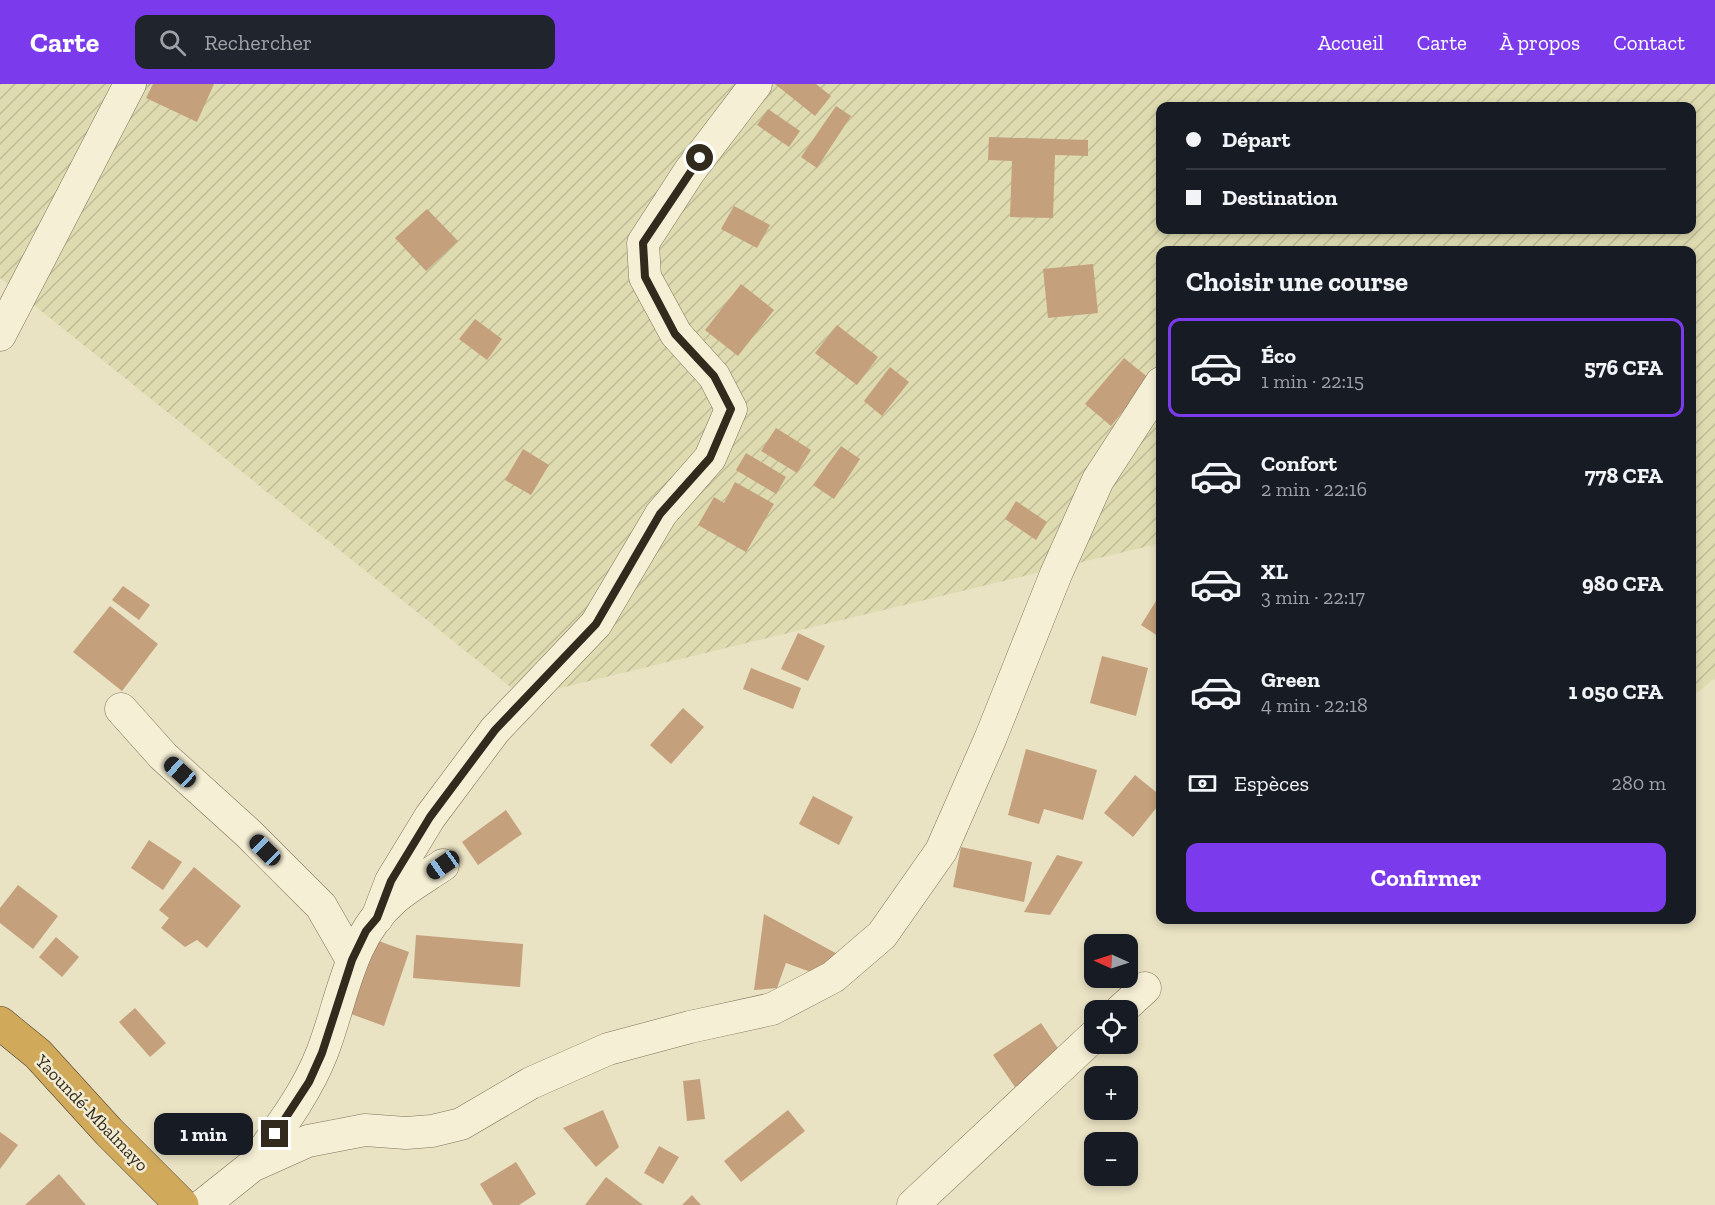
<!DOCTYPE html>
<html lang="fr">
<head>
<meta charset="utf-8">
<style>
  body { margin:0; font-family:"Zilla Slab",serif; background:#20242c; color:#f1f3f6; height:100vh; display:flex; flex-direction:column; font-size:22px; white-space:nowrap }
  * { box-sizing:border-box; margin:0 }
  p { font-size:20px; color:#9ea1a6 }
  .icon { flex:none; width:33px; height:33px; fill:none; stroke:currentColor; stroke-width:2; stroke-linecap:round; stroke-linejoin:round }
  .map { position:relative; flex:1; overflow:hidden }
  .details { position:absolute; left:1156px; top:162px; width:540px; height:678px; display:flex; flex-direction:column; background:#171b24; border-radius:12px; box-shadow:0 3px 9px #0003 }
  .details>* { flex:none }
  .banner { position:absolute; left:1156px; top:18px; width:540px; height:132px; border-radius:12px; box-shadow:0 3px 9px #0003; display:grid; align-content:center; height:132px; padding:0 30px; background:#171b24 }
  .needle { width:39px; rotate:273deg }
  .buttons { position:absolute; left:1084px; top:850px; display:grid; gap:12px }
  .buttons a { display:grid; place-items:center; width:54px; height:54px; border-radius:12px; background:#171b24; box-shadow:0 3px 9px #0003; font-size:30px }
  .end { position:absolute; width:27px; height:27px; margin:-14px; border:8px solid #332a1e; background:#fff; box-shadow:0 0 0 3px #fff }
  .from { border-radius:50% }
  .bubble { position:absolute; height:42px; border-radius:12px; background:#171b24; box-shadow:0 3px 9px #0003; font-size:20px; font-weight:800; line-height:42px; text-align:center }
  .car { position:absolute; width:18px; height:36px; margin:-18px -9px; border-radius:8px; box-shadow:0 0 4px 2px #0007; background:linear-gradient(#222 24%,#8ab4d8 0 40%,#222 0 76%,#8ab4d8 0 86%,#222 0) }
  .banner b { display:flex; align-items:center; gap:21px; height:57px; font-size:22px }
  .banner b+b { border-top:2px solid #363941 }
  .banner i { width:15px; height:15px; background:#f1f3f6 }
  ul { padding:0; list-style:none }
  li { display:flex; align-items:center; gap:18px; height:99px; margin:0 12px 9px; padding:0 18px; border:3px solid transparent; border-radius:12px }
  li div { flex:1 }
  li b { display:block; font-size:22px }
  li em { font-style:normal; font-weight:800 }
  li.active { border-color:#7c3aed }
  li>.icon { width:54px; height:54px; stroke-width:1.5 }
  h2 { padding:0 30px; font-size:27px; line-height:72px }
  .pay { display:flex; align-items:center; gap:15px; height:66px; padding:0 30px; font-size:22px }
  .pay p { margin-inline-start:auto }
  .primary-button { display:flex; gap:12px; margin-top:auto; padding:12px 30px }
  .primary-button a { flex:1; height:69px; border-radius:12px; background:#7c3aed; color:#fff; font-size:24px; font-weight:800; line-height:69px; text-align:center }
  header { display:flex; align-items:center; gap:36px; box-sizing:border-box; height:84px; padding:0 30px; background:#7c3aed; color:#fff }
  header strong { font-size:28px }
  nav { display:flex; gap:33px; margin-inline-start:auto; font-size:21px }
  .search { width:420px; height:54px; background:#20242c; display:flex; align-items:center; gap:15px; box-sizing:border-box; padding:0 21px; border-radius:12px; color:#9ea1a6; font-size:22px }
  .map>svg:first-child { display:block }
  .farmland { fill:url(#farmland-furrows); fill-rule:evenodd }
  .building { fill:#c4a17c }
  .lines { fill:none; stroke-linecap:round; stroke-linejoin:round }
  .minor-casing { stroke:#82745c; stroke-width:33 }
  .highway-casing { stroke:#504230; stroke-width:34 }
  .minor { stroke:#f5efd5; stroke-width:32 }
  .highway { stroke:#d1a95b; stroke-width:33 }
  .route { stroke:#332a1e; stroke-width:8 }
  .labels { text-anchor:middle; stroke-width:5; stroke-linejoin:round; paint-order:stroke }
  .street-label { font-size:18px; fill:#332a1e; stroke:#f1ebd2 }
</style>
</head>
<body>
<header>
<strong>Carte</strong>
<div class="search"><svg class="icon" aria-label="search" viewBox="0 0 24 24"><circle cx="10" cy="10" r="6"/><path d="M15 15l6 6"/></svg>Rechercher</div>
<nav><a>Accueil</a><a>Carte</a><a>À propos</a><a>Contact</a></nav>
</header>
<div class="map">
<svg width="1715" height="1121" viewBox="0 0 1715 1121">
  <defs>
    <pattern id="farmland-furrows" width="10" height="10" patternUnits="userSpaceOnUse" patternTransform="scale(1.5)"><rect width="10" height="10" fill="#dedbb1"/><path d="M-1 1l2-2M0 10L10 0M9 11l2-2" fill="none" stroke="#bfbc98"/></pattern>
  </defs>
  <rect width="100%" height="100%" fill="#e9e2c3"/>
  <path class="farmland" d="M0,0H1715V594L1692,613V166H1161V459L523,613L0,194ZM1161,22H1692V146H1161Z"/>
  <g class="building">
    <path d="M153,0H214L197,38L146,14Z"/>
    <path d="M775,0H816L831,12L815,32Z"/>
    <path d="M836,22L851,32L817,84L801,73Z"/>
    <path d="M768,25L800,47L789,63L757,41Z"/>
    <path d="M989,53L1088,56V72L1055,71L1053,134L1010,133L1012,77L988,76Z"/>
    <path d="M734,122L770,141L757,164L721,145Z"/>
    <path d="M427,125L458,157L426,187L395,154Z"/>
    <path d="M1093,180L1098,229L1048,234L1043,185Z"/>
    <path d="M741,200L774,226L738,272L705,246Z"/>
    <path d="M475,235L502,255L487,276L459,255Z"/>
    <path d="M837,241L878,273L857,301L815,269Z"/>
    <path d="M1124,274L1150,295L1111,342L1085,320Z"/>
    <path d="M890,283L909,298L882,332L864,317Z"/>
    <path d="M776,344L811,366L797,389L761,367Z"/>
    <path d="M841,362L860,375L834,415L813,401Z"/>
    <path d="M523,365L549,381L531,411L505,396Z"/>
    <path d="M746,369L786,393L776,410L736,386Z"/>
    <path d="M735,398L774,420L746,468L698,441L714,413L724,419Z"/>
    <path d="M1016,417L1047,438L1036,456L1005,435Z"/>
    <path d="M123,502L150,521L139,536L112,516Z"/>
    <path d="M1161,509V554L1141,541Z"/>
    <path d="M110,522L158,560L122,607L73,568Z"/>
    <path d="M798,549L825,562L808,597L781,585Z"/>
    <path d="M1102,572L1148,584L1136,632L1090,619Z"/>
    <path d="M751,584L801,604L793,625L743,605Z"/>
    <path d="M683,624L704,643L671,680L650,661Z"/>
    <path d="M1026,665L1097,686L1083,736L1044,725L1039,740L1008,731Z"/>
    <path d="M1135,691L1161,712V718L1133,753L1104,729Z"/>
    <path d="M813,712L853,733L839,761L799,740Z"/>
    <path d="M506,726L522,750L478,781L462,758Z"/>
    <path d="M149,756L182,778L163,806L131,784Z"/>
    <path d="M961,763L1032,778L1024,818L953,803Z"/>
    <path d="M1057,771L1083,778L1050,831L1024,828Z"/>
    <path d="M194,783L241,822L207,864L197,856L185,863L161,844L169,834L159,826Z"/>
    <path d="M18,801L58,832L33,865L0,839V824Z"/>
    <path d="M764,830L841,872L819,891L786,879L777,904L754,906Z"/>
    <path d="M416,851L523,860L520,903L413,894Z"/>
    <path d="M56,853L79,873L62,893L39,873Z"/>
    <path d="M376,856L409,868L384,942L351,930Z"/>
    <path d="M135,924L166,959L150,973L119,938Z"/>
    <path d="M1041,939L1063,972L1015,1003L993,971Z"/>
    <path d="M700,995L705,1035L687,1037L683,997Z"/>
    <path d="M603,1026L619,1063L596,1083L563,1044Z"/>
    <path d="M788,1026L805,1047L741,1098L724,1077Z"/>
    <path d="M0,1048L18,1061L0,1085Z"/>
    <path d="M659,1062L679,1073L663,1100L644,1089Z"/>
    <path d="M516,1078L536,1110L519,1121H493L480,1100Z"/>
    <path d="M59,1090L86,1121H25Z"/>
    <path d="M606,1093L643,1121H585Z"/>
    <path d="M692,1111L701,1121H682Z"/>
  </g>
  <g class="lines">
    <g class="minor-casing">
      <g id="minor">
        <path d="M0,251L130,0"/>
        <path d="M121,625L163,672L249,750L321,822L352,876"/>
        <path d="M377,834L391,797L430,733L495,646L596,540L661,430L710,374L731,325L714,292L676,250L645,193L643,159L689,88L756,0"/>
        <path d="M1120,927L1145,904"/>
        <path d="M253,1081C278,1046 306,1010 322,969C343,915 348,855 394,815C409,802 427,792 443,781"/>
        <path d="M203,1121L252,1082L308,1057L365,1046L406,1049L432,1047L461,1040L531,999L608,965L690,943L772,925L833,893L882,851L941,767L991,653L1056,490L1098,396L1161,299"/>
        <path d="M913,1121L1095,951"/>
      </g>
    </g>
    <g class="highway-casing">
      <path id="highway" d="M0,939L38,970L109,1048L182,1121"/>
    </g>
    <use href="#minor" class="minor"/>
    <use href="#highway" class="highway"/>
  </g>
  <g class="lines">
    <path class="route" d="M275,1050L309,998L322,969L352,876L366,847L377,834L391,797L430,733L495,646L596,540L660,430L710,374L731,325L714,292L675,250L645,193L643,159L700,74"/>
  </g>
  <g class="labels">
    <g class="street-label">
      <text transform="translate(92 1029) rotate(46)" y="6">Yaoundé-Mbalmayo</text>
    </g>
  </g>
</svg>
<div class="buttons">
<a><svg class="needle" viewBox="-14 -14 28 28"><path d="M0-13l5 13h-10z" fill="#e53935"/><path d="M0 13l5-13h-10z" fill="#9ea1a6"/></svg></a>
<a><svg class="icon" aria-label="locate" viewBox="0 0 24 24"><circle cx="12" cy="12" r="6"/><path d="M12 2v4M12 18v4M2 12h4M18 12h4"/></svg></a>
<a>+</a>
<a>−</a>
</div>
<i class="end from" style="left:700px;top:74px"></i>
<i class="end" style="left:275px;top:1050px"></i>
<div class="bubble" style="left:154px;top:1029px;width:99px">1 min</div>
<i class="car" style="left:180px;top:688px;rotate:312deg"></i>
<i class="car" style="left:265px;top:766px;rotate:315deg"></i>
<i class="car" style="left:443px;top:781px;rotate:235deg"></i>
<div class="banner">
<b><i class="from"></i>Départ</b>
<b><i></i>Destination</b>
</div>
<section class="details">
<h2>Choisir une course</h2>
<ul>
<li class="active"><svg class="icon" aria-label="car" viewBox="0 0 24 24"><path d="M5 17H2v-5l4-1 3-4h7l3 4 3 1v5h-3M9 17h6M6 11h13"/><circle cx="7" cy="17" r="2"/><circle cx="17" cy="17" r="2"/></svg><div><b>Éco</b><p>1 min · 22:15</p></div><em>576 CFA</em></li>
<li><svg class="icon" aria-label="car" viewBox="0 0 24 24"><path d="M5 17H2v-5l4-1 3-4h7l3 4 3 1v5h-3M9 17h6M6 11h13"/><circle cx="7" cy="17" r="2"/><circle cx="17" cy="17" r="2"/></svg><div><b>Confort</b><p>2 min · 22:16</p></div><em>778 CFA</em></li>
<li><svg class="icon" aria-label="car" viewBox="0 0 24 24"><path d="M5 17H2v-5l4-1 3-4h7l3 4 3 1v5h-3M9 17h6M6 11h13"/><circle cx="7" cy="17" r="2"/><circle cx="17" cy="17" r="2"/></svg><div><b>XL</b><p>3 min · 22:17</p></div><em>980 CFA</em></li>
<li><svg class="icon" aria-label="car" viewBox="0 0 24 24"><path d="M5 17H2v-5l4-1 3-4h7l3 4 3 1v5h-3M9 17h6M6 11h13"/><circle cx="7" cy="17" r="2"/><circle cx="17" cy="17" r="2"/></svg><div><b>Green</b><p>4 min · 22:18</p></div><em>1 050 CFA</em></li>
</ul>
<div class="pay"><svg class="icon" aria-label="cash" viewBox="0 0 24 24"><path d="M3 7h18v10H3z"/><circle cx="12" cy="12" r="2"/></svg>Espèces<p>280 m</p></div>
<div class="primary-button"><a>Confirmer</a></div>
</section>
</div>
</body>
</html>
